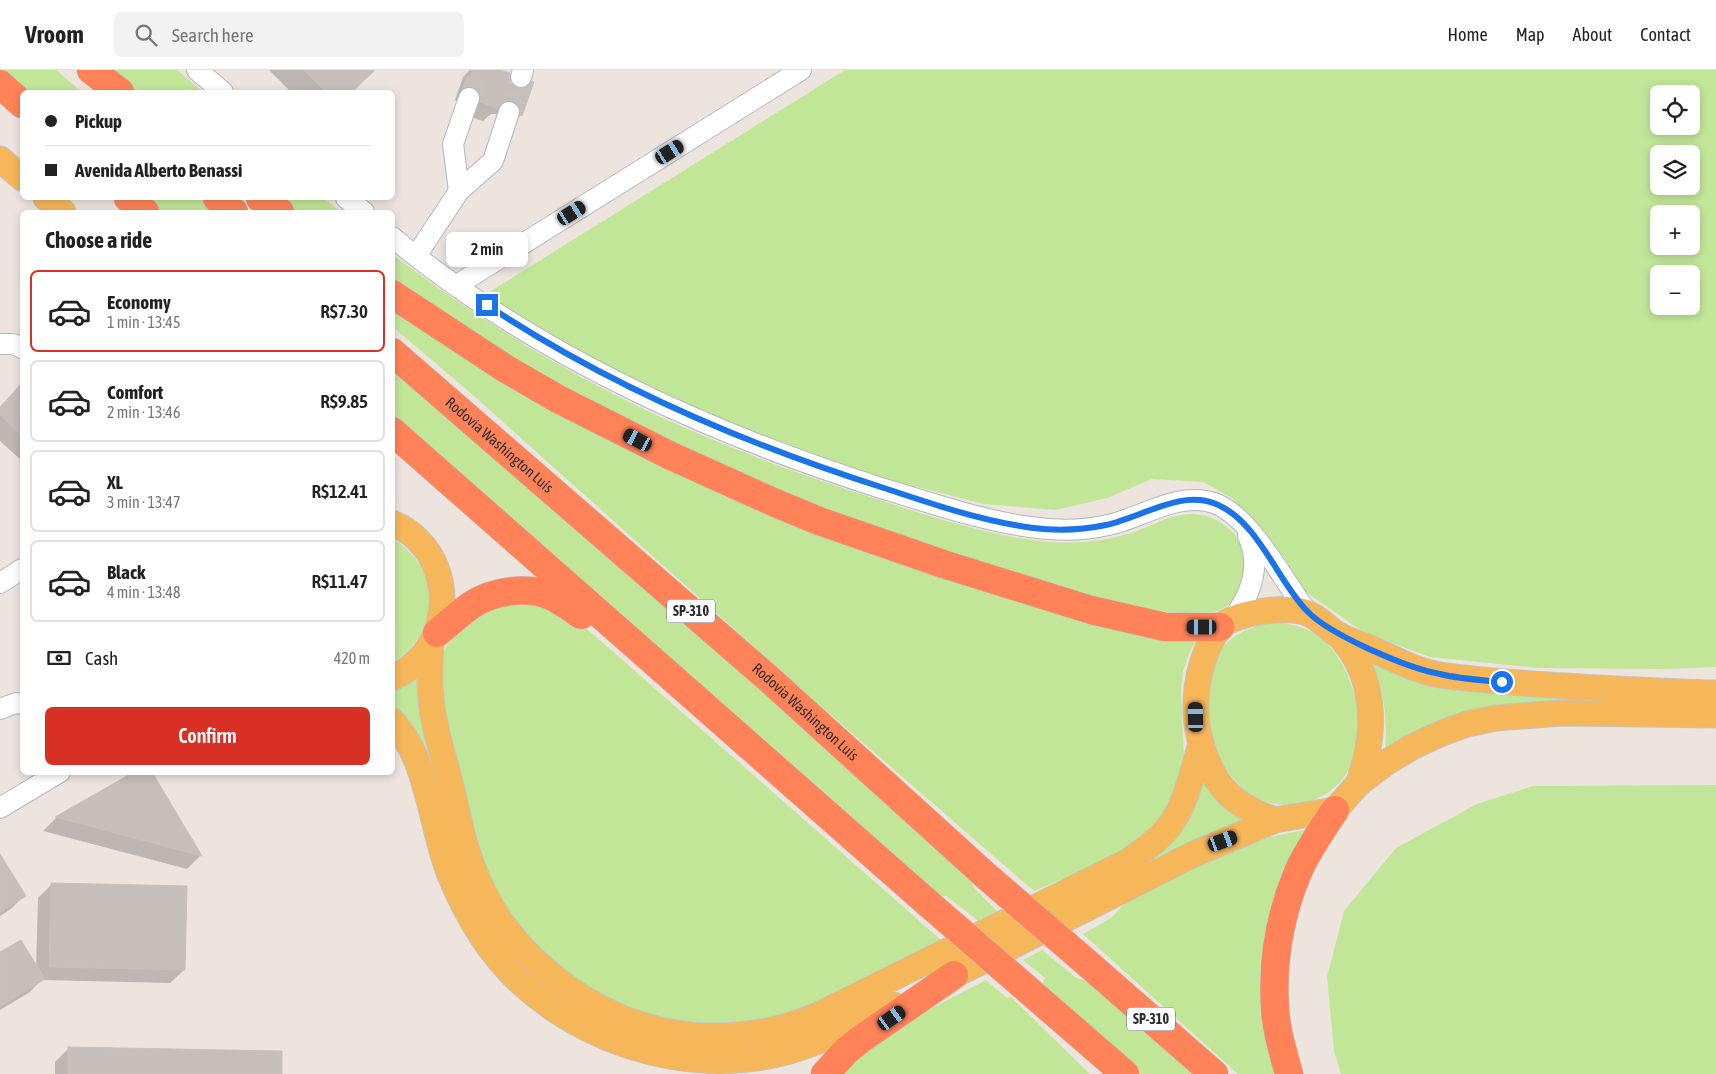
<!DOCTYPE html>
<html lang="en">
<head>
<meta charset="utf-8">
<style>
  body { margin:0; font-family:"Asap Condensed",sans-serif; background:#f2f2f2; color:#222; height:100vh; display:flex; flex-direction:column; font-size:19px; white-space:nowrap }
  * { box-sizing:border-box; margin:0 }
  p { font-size:16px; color:#767676 }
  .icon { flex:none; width:28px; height:28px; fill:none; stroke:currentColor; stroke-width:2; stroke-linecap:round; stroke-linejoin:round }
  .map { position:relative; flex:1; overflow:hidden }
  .sheet { position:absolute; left:20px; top:140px; width:375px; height:565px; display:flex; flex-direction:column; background:#fff; border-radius:8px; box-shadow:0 2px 8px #0003 }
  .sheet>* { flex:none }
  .banner { position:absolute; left:20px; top:20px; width:375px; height:110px; border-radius:8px; box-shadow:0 2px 8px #0003; display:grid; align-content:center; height:110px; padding:0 25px; background:#fff }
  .buttons { position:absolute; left:1650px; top:15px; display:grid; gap:10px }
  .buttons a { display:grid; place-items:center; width:50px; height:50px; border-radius:8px; background:#fff; box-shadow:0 2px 8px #0003; font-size:25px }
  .end { position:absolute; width:22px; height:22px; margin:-11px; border:6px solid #1a73e8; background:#fff; box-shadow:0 0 0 2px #fff }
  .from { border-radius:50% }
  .bubble { position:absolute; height:35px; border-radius:8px; background:#fff; box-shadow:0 2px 8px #0003; font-size:16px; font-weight:600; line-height:35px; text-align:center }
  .car { position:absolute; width:15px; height:30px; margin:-15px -8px; border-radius:6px; box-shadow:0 0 4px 1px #0007; background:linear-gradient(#222 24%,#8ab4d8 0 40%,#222 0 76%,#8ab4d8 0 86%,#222 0) }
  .banner b { display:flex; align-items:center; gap:18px; height:48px; font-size:19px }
  .banner b+b { border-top:1px solid #e0e0e0 }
  .banner i { width:12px; height:12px; background:#222 }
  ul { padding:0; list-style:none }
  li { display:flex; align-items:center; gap:15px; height:82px; margin:0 10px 8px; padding:0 15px; border:2px solid #e0e0e0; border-radius:8px }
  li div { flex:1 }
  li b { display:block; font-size:19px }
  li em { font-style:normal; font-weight:600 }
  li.selected { border-color:#d93025 }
  li>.icon { width:45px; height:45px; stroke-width:1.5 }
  h2 { padding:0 25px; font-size:22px; line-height:60px }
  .pay { display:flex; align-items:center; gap:12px; height:55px; padding:0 25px; font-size:19px }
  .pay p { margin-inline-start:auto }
  .button { display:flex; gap:10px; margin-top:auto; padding:10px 25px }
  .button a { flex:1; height:58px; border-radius:8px; background:#d93025; color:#fff; font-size:20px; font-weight:600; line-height:58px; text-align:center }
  header { display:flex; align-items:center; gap:30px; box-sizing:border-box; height:70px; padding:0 25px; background:#fff; border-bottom:1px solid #e0e0e0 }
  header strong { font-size:24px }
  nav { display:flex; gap:28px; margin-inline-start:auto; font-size:18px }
  .search { width:350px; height:45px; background:#f2f2f2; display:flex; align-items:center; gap:12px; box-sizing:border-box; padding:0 18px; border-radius:8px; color:#767676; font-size:19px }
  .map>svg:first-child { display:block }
  .green { fill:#c1e698; fill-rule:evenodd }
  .shadow { fill:#0003 }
  .building { fill:#c6bfb9; stroke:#cac0b7 }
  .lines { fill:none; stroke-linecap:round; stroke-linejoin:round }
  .minor-tunnel { stroke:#c7bfba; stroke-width:20; stroke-dasharray:20 10; stroke-linecap:butt }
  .minor-casing { stroke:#b2b6c0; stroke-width:22 }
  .major-casing { stroke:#c4c4c4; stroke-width:27 }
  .highway-casing { stroke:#c4c4c4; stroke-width:29 }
  .minor { stroke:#fff; stroke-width:20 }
  .major { stroke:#f6b65a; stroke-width:25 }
  .highway { stroke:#ff8258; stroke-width:28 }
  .highway-bridge-casing { stroke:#c4c4c4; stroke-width:29; stroke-linecap:butt }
  .highway-bridge { stroke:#ff8258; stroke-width:28 }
  .route { stroke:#1a73e8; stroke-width:6 }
  .labels { text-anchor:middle; stroke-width:5; stroke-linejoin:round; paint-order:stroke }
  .shield { fill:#fff; stroke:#6b6b6b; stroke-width:1 }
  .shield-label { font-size:14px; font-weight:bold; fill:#2c2c2c }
  .street-label { font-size:15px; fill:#2c2c2c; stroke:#fff }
</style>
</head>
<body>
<header>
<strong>Vroom</strong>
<div class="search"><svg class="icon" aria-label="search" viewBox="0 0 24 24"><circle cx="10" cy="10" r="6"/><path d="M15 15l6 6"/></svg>Search here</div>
<nav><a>Home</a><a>Map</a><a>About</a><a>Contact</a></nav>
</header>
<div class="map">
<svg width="1716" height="1004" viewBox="0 0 1716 1004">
  <rect width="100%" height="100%" fill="#eee4de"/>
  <g class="green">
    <path d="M0,0H56L82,22H23L0,2Z"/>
    <path d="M102,0H177L203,22H131Z"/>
    <path d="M845,0H1716V597L1664,599L1539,598L1430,587L1365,563L1303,520L1232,428L1203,412L1152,409L1107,428L1055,440L984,434L848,399L659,329L483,226ZM1659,24H1691V56H1659ZM1659,84H1691V116H1659ZM1659,144H1691V176H1659ZM1659,204H1691V236H1659Z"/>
    <path d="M143,128H203L220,142H160Z"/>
    <path d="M267,128H324L341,142H288Z"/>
    <path d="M393,185C474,246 562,301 654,344C723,376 795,403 867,426C923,444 981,464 1039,471C1067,474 1097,473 1124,465C1156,457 1178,435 1212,448C1223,453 1232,460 1239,470C1250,485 1246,500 1241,517C1237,529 1228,537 1217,541C1210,543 1203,542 1196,543C1136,545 1072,521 1015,503C979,492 943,481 907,469C880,459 853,448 827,438L821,441L636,361L393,218Z"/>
    <path d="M392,232L627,374L1198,566L1189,584L1183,601L1181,620L1184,689L1172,728L1161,747L1148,763L1116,786L1034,821L809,626L474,326L393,257Z"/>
    <path d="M393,295L966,801L976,820L998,842L980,852L946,826L937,825L393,347Z"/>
    <path d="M393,469C429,491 440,532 418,568C412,577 402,587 393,592Z"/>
    <path d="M534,528L577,551L594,565L941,870L797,943L740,954L691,953L639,943L589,918L562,900L539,878L518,853L498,823L485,795L438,626L437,593L452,567L480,541Z"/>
    <path d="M1281,552C1292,555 1304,557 1314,563C1358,591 1377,679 1336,716C1323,728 1306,735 1288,735C1225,735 1200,659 1211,607C1212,601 1213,594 1215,589C1228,563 1256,554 1281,552Z"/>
    <path d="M1372,589L1594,626L1593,634L1385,680C1388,646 1383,622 1372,589Z"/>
    <path d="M422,603L434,687L428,691L410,655L393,635V623Z"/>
    <path d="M1201,708C1214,728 1231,739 1250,752L1058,842L1136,796Z"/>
    <path d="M1716,715V1004H1341L1334,981L1327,907L1344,841L1396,778L1477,734L1533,716Z"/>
    <path d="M1314,758L1287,810L1280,1004H1238L1083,864L1111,848L1131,827L1236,777L1260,769Z"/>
    <path d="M1042,880L1075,907L1094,914L1199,1004H1141L1042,916L1045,908L1023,890Z"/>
    <path d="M986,910L1007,928L1011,927L1090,1004H832L874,968Z"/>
  </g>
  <g class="shadow">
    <path d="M269,0H373L350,22H291Z"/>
    <path d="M470,0H496L517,19H526L532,13L521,45L508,58L499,44H491L483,51L467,46L459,30H455L463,7Z"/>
    <path d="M21,316L22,318V391L0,371V338Z"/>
    <path d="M137,702H151L200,786L187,799L43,761L56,748Z"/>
    <path d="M0,805L24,826L11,839L0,846Z"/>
    <path d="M52,814L184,900L170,913L41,910L30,922L0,940V883L36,898L38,828Z"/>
    <path d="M69,978L281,1004H55V992Z"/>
  </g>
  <g class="building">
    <path d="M304,0H375L352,22H326Z"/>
    <path d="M473,0H500L510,3L509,9L512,15L518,18H524L529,16L532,11L534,12L522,46L518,34L513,31H506L501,34L498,38L480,32L481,26L478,21L473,17L468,16Z"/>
    <path d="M22,313V366L0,345V337Z"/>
    <path d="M134,702H152L202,786L55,747Z"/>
    <path d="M0,784L26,826L0,842Z"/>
    <path d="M51,813L187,816L185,900L49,897Z"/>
    <path d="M21,870L45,909L0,936V882Z"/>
    <path d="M68,977L282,981V1004H68Z"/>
  </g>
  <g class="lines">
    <g class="minor-tunnel">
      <path d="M469,28L480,0"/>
      <path d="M509,42L521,7"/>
    </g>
    <g class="minor-casing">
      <g id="minor">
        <path d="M197,0L223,22"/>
        <path d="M521,7L523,0"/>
        <path d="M459,121L453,74L469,28"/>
        <path d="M346,128L364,142"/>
        <path d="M392,167C532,283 706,362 878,417C928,432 979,450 1030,457C1056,461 1082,461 1108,455C1142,448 1178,421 1214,433C1251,446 1284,512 1308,543"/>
        <path d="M416,186L459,121L493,91L509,42"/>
        <path d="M457,215L801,0"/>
        <path d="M0,274H13L22,278"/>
        <path d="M0,513L22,499"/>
        <path d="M1231,551C1251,525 1262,497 1248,466"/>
        <path d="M0,639L16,633L22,634"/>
        <path d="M0,738L60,702"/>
      </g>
    </g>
    <g class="major-casing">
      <g id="major">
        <path d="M0,89L22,108"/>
        <path d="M46,128L63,142"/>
        <path d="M392,453C445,474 457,543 423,585C415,594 404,603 392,608"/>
        <path d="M1339,565C1343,571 1349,577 1353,584C1370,610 1374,648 1368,679C1366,690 1362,701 1359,713"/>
        <path d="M431,575C430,592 429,610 431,628C433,656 443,685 450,712C458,745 464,779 478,810C493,845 517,876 545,900C614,959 693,979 781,958C792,955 803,951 814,947L1127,792C1143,781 1159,770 1171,754C1186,734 1193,699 1201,674"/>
        <path d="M392,651C428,687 431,758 450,805C466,844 489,883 520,912C583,970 673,1000 757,988C807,981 851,957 894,935"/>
        <path d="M1275,750C1236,736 1217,721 1203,680C1192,648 1194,611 1207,580C1210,573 1215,563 1220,557C1236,542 1288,535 1307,543C1319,547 1328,559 1338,565C1348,570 1359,574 1370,578C1392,588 1416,601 1440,605C1482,611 1523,613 1565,616C1615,619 1665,622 1716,623"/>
        <path d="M937,914L1194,784L1275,750L1335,740L1359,713L1387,692L1412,677L1442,663L1467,654L1496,648L1561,643L1716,645"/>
      </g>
    </g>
    <g class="highway-casing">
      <g id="highway">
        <path d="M91,0L120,22"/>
        <path d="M0,14L22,34"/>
        <path d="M128,128L145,142"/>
        <path d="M217,128L234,142"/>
        <path d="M260,128L280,142"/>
        <path d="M392,224L506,299L558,329L671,386L773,432L819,451L943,494L1091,540L1165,557H1220"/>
        <path id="s1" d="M392,282L769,609L985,805"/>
        <path d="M392,361L930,835"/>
        <path d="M437,563C448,554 458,545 470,536C493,520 530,515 555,528C564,533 573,539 581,545"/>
        <path d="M1087,893L1214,1004"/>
        <path d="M1027,919L1125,1004"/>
        <path d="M825,1004L846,981L861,969L954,905"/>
        <path d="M1289,1004C1283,982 1276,960 1275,937C1272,891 1280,845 1298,802C1307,781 1322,760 1335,740"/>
      </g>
    </g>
    <use href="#minor" class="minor"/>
    <use href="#major" class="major"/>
    <use href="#highway" class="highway"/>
    <g class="highway-bridge-casing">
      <g id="highway-bridge">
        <path d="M985,805L1087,893"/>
        <path d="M930,835L1027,919"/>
      </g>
    </g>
    <use href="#highway-bridge" class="highway-bridge"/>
  </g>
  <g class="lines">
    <path class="route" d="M487,235C609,316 745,374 884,418C932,434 982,451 1033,458C1057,461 1082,460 1106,455C1141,448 1180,419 1216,434C1258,451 1277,510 1307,541C1330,565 1407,598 1440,604C1460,609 1481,610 1502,612"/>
  </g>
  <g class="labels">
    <g class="shield">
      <rect x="667" y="529.5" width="48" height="23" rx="4"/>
      <rect x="1127" y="937.5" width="48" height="23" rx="4"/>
    </g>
    <g class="shield-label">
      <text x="691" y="546">SP-310</text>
      <text x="1151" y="954">SP-310</text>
    </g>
    <g class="street-label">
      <text dy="5" stroke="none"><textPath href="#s1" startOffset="142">Rodovia Washington Luís</textPath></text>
      <text dy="5" stroke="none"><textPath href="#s1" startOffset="548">Rodovia Washington Luís</textPath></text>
    </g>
  </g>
</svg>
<div class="buttons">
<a><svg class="icon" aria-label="locate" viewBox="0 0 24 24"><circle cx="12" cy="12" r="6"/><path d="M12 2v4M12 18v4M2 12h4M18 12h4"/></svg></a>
<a><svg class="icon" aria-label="layers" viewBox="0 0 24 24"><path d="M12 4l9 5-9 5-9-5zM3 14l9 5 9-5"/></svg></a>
<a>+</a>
<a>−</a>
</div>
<i class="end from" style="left:1502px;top:612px"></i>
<i class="end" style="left:487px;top:235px"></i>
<div class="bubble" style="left:446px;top:162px;width:82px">2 min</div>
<i class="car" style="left:670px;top:82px;rotate:58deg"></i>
<i class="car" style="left:572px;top:143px;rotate:58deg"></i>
<i class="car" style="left:638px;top:370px;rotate:297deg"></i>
<i class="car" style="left:1202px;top:557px;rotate:270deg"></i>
<i class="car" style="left:1196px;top:647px;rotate:359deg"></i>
<i class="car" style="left:1223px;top:771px;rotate:70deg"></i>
<i class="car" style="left:892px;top:948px;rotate:55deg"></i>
<div class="banner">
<b><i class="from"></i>Pickup</b>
<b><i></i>Avenida Alberto Benassi</b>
</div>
<section class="sheet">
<h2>Choose a ride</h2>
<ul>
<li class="selected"><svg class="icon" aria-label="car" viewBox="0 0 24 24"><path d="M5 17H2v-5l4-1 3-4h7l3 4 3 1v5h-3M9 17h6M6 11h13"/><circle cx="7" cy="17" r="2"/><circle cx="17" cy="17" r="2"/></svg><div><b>Economy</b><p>1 min · 13:45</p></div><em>R$7.30</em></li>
<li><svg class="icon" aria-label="car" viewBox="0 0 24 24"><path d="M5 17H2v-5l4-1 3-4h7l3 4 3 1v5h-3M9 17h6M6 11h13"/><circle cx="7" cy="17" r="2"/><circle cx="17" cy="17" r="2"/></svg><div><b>Comfort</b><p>2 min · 13:46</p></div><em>R$9.85</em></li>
<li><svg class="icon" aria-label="car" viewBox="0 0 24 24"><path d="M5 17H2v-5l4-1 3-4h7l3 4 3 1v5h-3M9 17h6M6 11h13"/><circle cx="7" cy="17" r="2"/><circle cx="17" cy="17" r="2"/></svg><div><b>XL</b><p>3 min · 13:47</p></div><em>R$12.41</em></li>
<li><svg class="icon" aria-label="car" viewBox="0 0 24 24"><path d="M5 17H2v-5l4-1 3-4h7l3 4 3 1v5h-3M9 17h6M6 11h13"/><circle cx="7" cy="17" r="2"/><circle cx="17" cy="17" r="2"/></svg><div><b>Black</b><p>4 min · 13:48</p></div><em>R$11.47</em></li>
</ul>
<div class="pay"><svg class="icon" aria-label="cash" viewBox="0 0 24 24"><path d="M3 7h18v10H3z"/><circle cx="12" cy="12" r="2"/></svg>Cash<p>420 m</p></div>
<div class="button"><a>Confirm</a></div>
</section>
</div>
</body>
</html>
